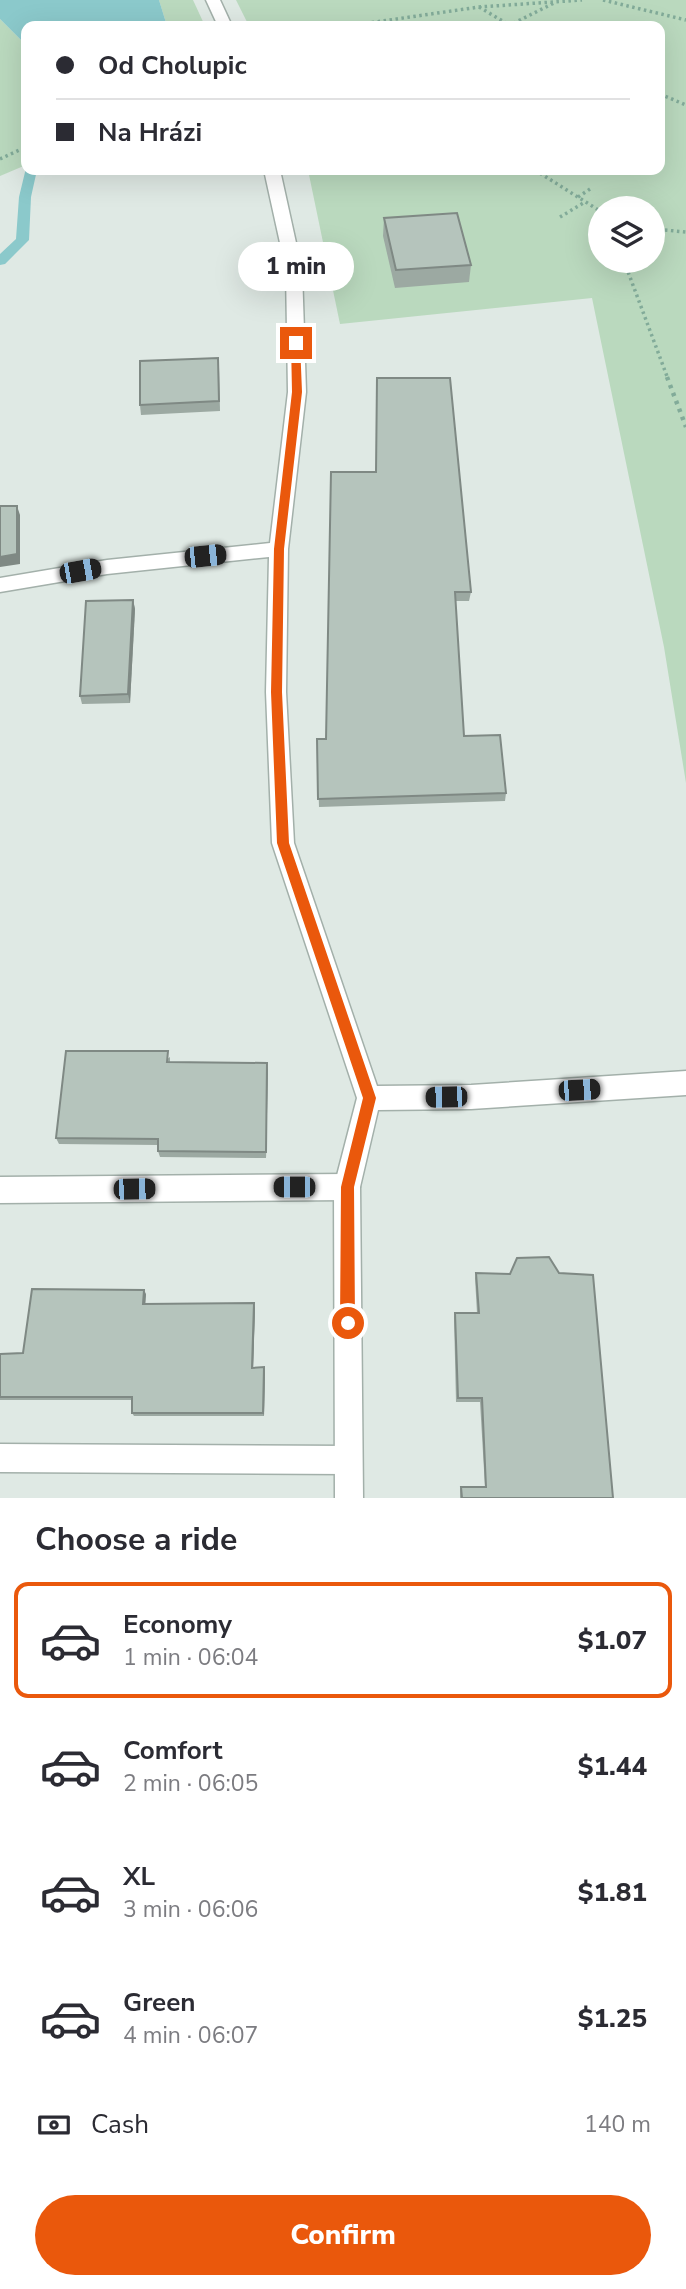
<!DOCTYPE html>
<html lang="en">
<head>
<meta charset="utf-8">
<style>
  body { margin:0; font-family:"Nunito Sans",sans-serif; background:#f2f2f3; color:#2b2b33; height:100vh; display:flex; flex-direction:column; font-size:26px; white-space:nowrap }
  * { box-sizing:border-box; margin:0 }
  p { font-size:23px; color:#7c7c81 }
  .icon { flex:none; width:38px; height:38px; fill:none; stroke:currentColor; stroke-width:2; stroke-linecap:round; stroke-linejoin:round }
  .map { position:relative; height:1498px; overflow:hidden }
  .drawer { display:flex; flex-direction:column; background:#fff; flex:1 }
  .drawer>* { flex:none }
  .hud { position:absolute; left:21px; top:21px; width:644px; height:154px; border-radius:14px; box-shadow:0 7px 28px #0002; display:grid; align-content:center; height:154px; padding:0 35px; background:#fff }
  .tools { position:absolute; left:588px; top:196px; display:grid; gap:14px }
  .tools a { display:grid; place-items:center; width:77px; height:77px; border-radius:50%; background:#fff; box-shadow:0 7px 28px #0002; font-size:35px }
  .end { position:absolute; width:32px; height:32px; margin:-16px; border:9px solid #ea580c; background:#fff; box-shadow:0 0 0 4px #fff }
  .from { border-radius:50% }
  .bubble { position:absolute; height:49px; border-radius:24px; background:#fff; box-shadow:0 7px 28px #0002; font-size:23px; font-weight:800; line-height:49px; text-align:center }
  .car { position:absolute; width:21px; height:42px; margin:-21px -10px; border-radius:9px; box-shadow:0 0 5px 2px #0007; background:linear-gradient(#222 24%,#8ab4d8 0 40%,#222 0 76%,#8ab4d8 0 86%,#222 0) }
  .hud b { display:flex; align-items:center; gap:24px; height:66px; font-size:26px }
  .hud b+b { border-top:2px solid #e1e1e2 }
  .hud i { width:18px; height:18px; background:#2b2b33 }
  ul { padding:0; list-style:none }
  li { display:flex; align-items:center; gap:21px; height:116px; margin:0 14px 10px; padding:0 21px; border:4px solid transparent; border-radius:14px }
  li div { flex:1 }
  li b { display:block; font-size:26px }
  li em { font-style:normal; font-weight:800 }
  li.active { border-color:#ea580c }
  li>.icon { width:63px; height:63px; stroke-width:1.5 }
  h2 { padding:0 35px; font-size:32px; line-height:84px }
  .pay { display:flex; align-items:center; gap:18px; height:77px; padding:0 35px; font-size:26px }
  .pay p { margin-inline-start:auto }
  .cta { display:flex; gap:14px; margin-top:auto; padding:14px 35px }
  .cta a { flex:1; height:80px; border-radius:42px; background:#ea580c; color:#fff; font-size:28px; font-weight:800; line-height:80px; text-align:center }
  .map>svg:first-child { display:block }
  .green { fill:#bad9be; fill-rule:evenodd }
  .water { fill:#8bc9cb }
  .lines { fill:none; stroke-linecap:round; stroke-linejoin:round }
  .stream { fill:#8bc9cb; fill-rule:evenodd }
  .lane-casing { stroke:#a3b0aa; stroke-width:3 }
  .street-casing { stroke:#a3b0aa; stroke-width:3 }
  .path-far1 { stroke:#82ab99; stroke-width:3.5; stroke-dasharray:2.5 3.5; stroke-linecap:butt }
  .path { stroke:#82ab99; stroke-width:4.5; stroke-dasharray:3.5 5; stroke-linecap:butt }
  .lane { fill:#fff; fill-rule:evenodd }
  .street { fill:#fff; fill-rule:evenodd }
  .wall { fill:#9ca9a2 }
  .shaded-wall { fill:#7f8984 }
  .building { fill:#b5c4bc; stroke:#7f8984; stroke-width:2 }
  .route { fill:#ea580c }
</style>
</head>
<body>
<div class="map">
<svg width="686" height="1498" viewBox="0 0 686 1498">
  <rect width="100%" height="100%" fill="#dfe9e4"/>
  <g class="green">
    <path d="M159,0H193L205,26H167Z"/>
    <path d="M236,0H686V783L664,647L592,298L340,324L308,170H660V26H249ZM600,208H653V261H600Z"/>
    <path d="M0,19L26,45V165L0,176Z"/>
  </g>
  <path class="water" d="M0,0H159L167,26H26V45L0,19Z"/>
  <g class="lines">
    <path class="stream" d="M26,168L37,170L31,197L29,240L5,264L0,265V254L16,239L19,197Z"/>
    <g class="lane-casing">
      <g id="lane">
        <path d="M347,1174L356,1178L360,1187L356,1196L347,1200L0,1203V1177Z"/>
        <path d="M0,1444L348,1446L358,1450L362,1460L358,1470L348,1474L0,1472Z"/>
      </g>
    </g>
    <g class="street-casing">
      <g id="street">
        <path d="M206,0H220L232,26H218Z"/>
        <path d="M264,170H280L302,270L306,392L288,549L286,692L294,843L377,1086L471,1085L686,1071V1095L471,1109L378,1110L360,1187L363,1498H335L334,1187L357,1098L272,843L266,692L269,557L107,574L0,592V578L107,560L270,543L288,392L286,270Z"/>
      </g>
    </g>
    <g class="path-far1">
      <path d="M603,0L686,20"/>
      <path d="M479,7L511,26"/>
      <path d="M348,26L479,7L582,0"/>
      <path d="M508,26L554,3"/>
      <path d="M660,94L686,105"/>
      <path d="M0,159L26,147"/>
      <path d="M535,170L600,211"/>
      <path d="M578,197L590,189"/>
      <path d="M560,217L585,202"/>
      <path d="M653,229L686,232"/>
      <path d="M624,261L668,379"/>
    </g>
    <path class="path" d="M667,377L686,427"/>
    <use href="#lane" class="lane"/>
    <use href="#street" class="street"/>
  </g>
  <g class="wall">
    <path d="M384,218L471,265L469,282L395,288L383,236Z"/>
    <path d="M219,367L220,411L141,415L140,405Z"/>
    <path d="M331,472L471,592L469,601H455L464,736L506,793L505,801L319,807L317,739H326Z"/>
    <path d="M133,600L135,609L130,703L82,704L80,696Z"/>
    <path d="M170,1057V1062L267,1063L266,1158L160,1157L158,1151V1145L59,1144L56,1138Z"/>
    <path d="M476,1273L613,1498H460V1489L461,1487H485L480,1402H456L454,1317L455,1313H477L475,1278Z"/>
    <path d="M146,1294L145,1304L254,1303L255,1308L253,1368L264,1367L265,1371L264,1416H134L132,1413V1400H0V1354L23,1353Z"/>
  </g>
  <g class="shaded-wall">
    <path d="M17,506L20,515V564L0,567V557Z"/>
    <path d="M133,600L135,609L130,703L128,694Z"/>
    <path d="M267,1063L268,1070L266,1158V1152Z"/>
    <path d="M144,1290L146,1294L145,1308L143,1304Z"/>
    <path d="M254,1303L255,1308L253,1372L252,1368Z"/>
    <path d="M264,1367L265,1371L264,1416L263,1413Z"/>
  </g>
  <g class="building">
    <path d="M457,213L471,265L396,270L384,218Z"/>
    <path d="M218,358L219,401L140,405V361Z"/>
    <path d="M377,378H450L471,592H455L464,736L500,735L506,793L318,799L317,739H326L331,472H376Z"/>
    <path d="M0,506H17V554L0,557Z"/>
    <path d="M133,600L128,694L80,696L86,601Z"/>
    <path d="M66,1051H168L167,1062L267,1063L266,1152L158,1151V1139L56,1138Z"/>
    <path d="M549,1257L559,1273L593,1275L613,1498H462L461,1487H486L482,1398H458L455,1313H479L476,1273L510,1274L517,1258Z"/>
    <path d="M32,1289L144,1290L143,1304L254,1303L252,1368L264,1367L263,1413H132V1397H0V1354L23,1353Z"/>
  </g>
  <path class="route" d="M296,340L300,343L302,392L284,549L282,692L289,843L376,1098L354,1187L355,1323L353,1329L348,1331L342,1329L340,1323L341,1187L363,1098L277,843L271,692L274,549L292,392L291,343Z"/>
</svg>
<div class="tools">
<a><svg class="icon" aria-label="layers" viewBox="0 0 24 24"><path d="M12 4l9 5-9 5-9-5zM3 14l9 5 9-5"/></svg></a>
</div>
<i class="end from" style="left:348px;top:1323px"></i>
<i class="end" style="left:296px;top:343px"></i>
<div class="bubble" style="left:238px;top:242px;width:116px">1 min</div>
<i class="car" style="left:205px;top:556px;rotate:84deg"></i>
<i class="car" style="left:80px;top:571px;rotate:80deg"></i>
<i class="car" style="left:579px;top:1090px;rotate:87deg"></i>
<i class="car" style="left:446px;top:1097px;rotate:269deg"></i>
<i class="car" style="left:294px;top:1187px;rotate:270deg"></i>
<i class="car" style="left:134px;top:1189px;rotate:89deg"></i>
<div class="hud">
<b><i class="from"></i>Od Cholupic</b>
<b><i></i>Na Hrázi</b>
</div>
</div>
<section class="drawer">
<h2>Choose a ride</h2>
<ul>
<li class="active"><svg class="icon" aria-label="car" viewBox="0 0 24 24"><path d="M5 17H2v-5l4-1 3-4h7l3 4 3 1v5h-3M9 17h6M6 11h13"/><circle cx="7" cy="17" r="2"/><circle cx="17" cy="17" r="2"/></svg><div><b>Economy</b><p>1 min · 06:04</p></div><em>$1.07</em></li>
<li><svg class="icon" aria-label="car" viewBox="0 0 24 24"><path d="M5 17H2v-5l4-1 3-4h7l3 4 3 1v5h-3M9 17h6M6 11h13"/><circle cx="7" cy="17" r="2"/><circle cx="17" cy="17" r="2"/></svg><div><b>Comfort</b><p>2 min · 06:05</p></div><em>$1.44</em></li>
<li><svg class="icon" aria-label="car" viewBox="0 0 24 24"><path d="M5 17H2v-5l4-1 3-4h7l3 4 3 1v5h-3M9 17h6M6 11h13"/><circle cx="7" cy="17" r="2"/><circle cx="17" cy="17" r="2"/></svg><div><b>XL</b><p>3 min · 06:06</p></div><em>$1.81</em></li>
<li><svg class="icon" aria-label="car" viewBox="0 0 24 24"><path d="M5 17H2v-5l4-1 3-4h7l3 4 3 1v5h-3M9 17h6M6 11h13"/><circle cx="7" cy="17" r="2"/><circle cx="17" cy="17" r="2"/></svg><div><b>Green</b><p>4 min · 06:07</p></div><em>$1.25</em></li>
</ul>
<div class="pay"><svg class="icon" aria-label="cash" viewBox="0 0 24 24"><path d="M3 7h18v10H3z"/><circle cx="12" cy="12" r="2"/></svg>Cash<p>140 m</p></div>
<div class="cta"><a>Confirm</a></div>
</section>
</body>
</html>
